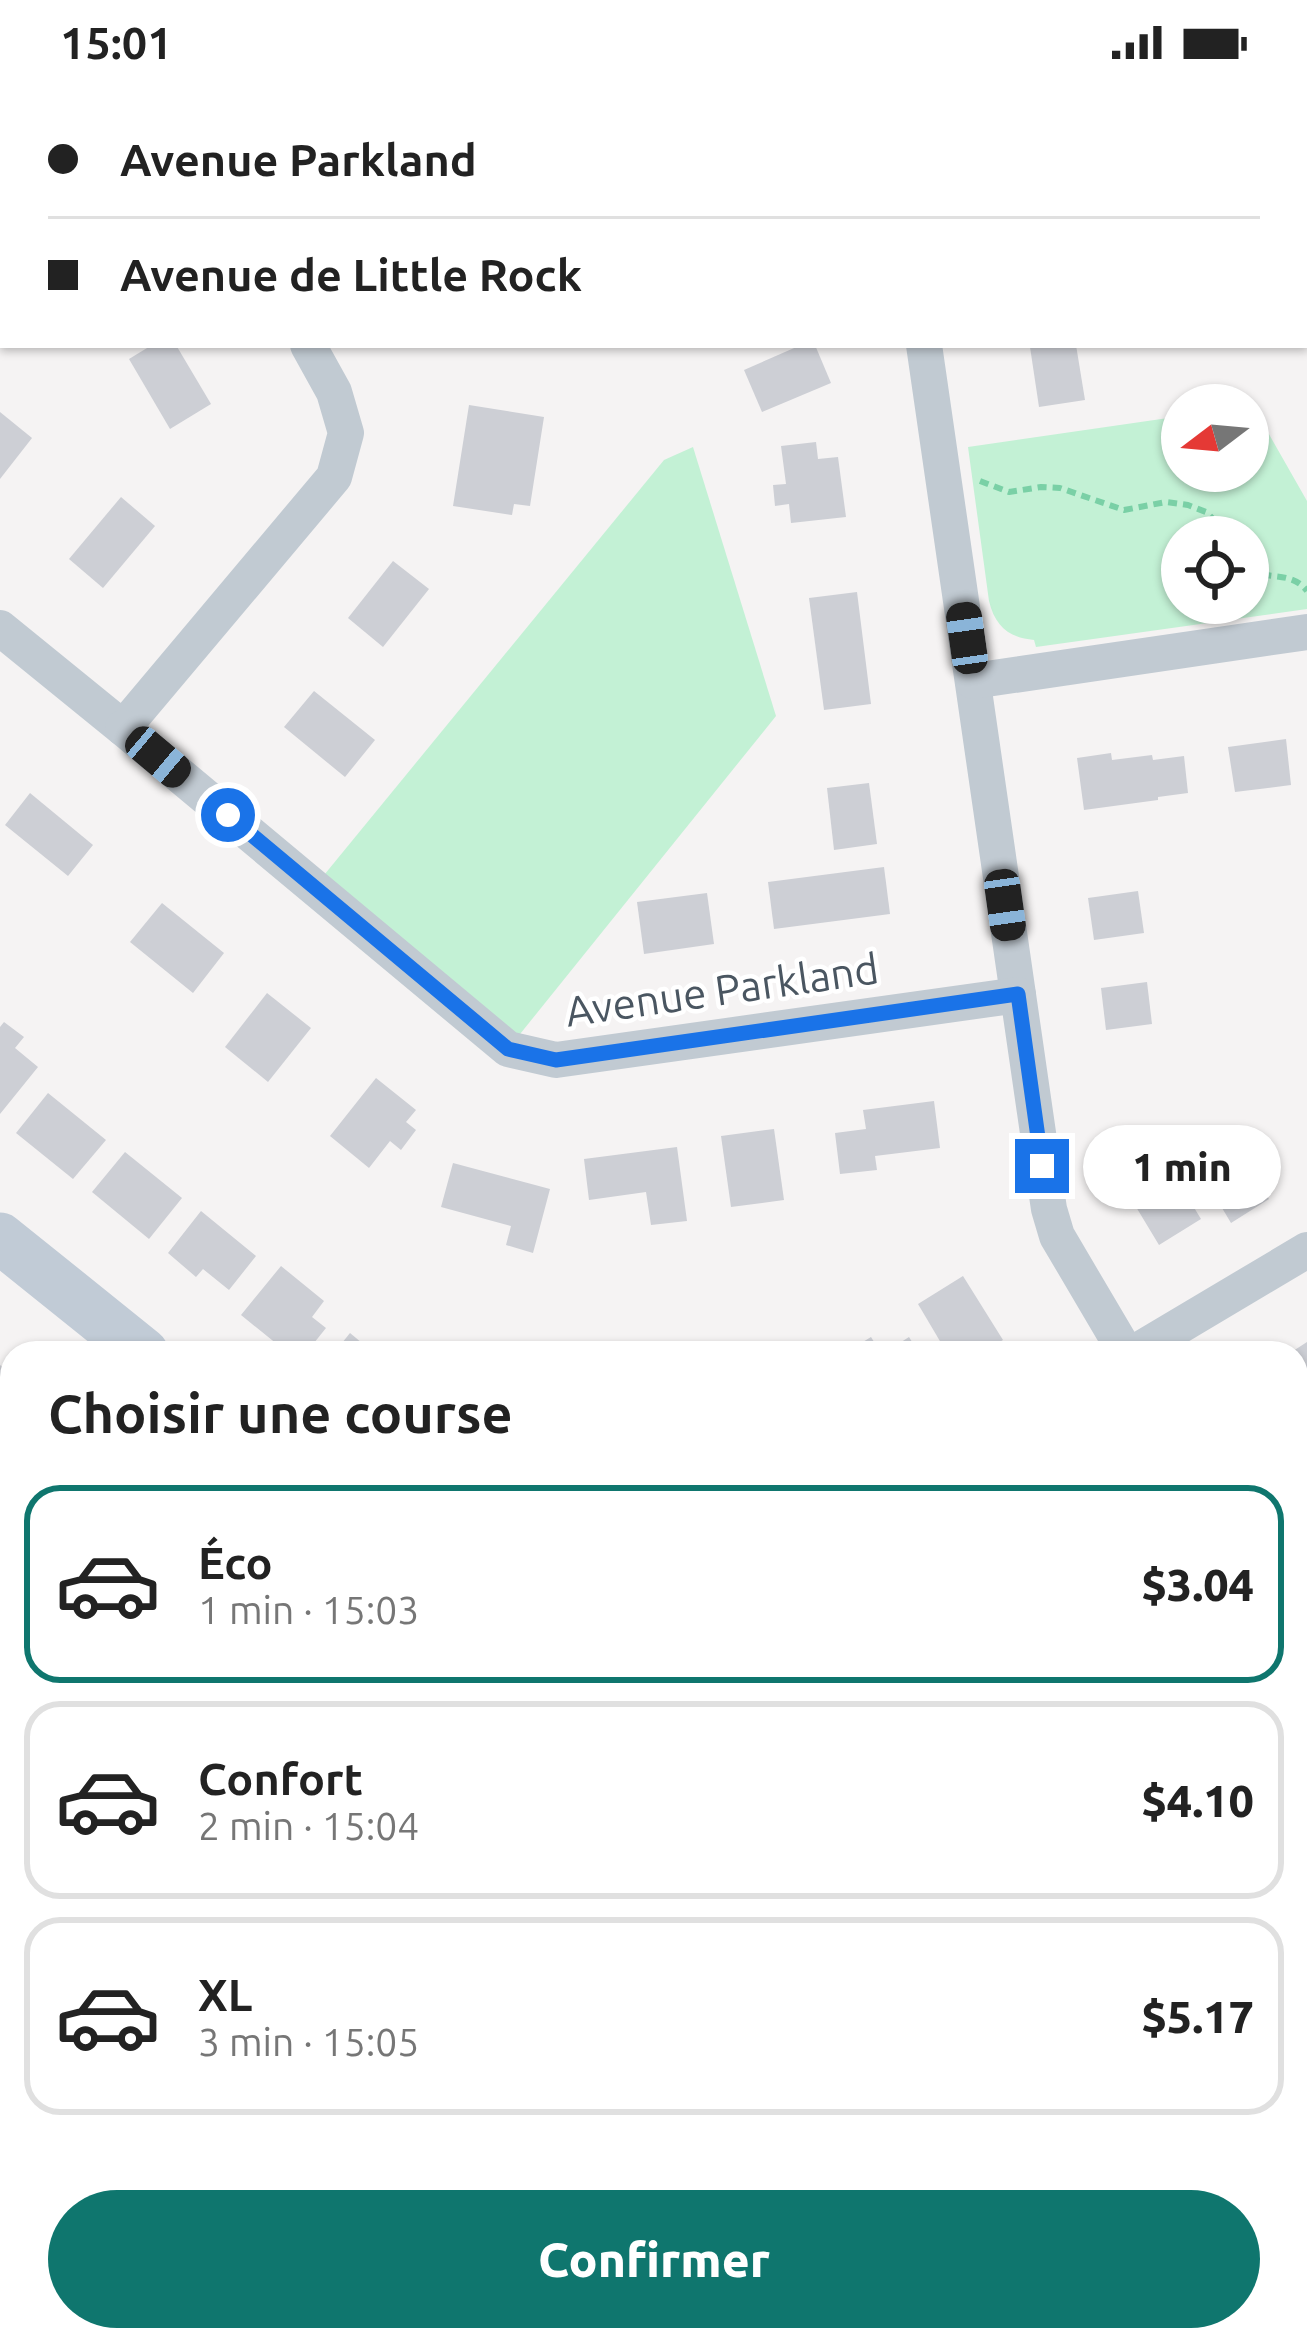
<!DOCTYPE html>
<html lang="fr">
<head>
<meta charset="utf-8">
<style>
  body { margin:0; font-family:Ubuntu,sans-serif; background:#f2f2f2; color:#222; height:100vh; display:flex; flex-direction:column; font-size:45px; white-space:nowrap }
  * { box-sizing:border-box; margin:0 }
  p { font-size:39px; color:#767676 }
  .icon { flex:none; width:66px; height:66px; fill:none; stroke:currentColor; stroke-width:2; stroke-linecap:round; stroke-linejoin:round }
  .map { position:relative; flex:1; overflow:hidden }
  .panel { position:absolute; left:0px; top:1257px; width:1308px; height:1011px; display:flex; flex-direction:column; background:#fff; border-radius:36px 36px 0 0; box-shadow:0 3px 9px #0004 }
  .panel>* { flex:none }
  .banner { position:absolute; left:0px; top:0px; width:1308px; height:264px; box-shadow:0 3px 9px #0004; display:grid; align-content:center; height:264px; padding:0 48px; background:#fff }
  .needle { width:78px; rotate:254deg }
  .tools { position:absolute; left:1161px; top:300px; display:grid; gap:24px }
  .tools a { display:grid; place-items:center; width:108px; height:108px; border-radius:50%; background:#fff; box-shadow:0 3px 9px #0004; font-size:60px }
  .end { position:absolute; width:54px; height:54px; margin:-27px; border:15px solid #1a73e8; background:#fff; box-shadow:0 0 0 6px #fff }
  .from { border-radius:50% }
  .bubble { position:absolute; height:84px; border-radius:42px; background:#fff; box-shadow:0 3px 9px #0004; font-size:39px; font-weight:800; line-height:84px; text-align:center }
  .car { position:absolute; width:36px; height:72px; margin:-36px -18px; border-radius:15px; box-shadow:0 0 9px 3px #0007; background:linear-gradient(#222 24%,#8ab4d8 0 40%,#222 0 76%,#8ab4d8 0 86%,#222 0) }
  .banner b { display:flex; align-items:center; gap:42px; height:114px; font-size:45px }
  .banner b+b { border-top:3px solid #e0e0e0 }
  .banner i { width:30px; height:30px; background:#222 }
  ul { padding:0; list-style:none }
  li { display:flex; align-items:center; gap:36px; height:198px; margin:0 24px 18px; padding:0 24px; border:6px solid #e0e0e0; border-radius:36px }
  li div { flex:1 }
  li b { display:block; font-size:45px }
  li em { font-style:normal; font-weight:800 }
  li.on { border-color:#0f766e }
  li>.icon { width:108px; height:108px; stroke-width:1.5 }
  h2 { padding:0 48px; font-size:54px; line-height:144px }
  .primary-button { display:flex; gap:24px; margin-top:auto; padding:24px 48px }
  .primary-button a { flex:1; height:138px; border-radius:72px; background:#0f766e; color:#fff; font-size:48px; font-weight:800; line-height:138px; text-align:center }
  .status { display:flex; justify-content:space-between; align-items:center; height:84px; padding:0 60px; background:#fff; direction:ltr }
  .status svg { height:33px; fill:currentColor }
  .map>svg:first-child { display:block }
  .green { fill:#c3f1d5; fill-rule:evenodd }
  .building { fill:#cdcfd5 }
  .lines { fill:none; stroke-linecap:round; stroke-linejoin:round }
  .path { stroke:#7ad0a6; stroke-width:6; stroke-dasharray:9 6; stroke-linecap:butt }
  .street { stroke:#c1cad2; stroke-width:36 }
  .secondary { stroke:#c1cbd6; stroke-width:51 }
  .route { stroke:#1a73e8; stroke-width:15 }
  .labels { text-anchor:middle; stroke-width:9; stroke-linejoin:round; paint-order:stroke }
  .street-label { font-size:42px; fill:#4a5661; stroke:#fff }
</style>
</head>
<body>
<div class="status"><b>15:01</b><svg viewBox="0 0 49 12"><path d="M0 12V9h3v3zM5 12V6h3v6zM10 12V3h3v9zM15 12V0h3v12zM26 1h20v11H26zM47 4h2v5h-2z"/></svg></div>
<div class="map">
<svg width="1307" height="2267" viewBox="0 0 1307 2267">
  <rect width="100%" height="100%" fill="#f5f3f3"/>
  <g class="green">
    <path d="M1253,322L1307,417V525L1036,563L1034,556C1009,554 995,542 989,517L968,363L1182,332V387H1248V323ZM1182,453H1248V519H1182Z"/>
    <path d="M693,363L776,632L508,965L320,796L664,376Z"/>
    <path d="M1296,1641L1307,1645V1945L1296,1949Z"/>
  </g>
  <g class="building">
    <path d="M152,261H176L211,320L170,345L129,275Z"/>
    <path d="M801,261H815L831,299L762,328L744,286Z"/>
    <path d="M1042,261H1076L1085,316L1039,323L1030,263Z"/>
    <path d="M469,321L544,333L530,422L514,420L512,431L453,422Z"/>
    <path d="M0,328L32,354L0,395Z"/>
    <path d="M816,358L818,375L838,373L846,433L791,439L789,420L775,422L773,401L786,400L781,362Z"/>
    <path d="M121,413L155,442L103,504L69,475Z"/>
    <path d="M393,477L429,505L383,563L348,534Z"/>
    <path d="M857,508L871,620L824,626L809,514Z"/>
    <path d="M314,607L375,656L345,693L284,643Z"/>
    <path d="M1286,655L1291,701L1235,708L1228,663Z"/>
    <path d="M1111,669L1112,676L1152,671L1153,676L1184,672L1188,709L1158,713V716L1084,726L1077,674Z"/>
    <path d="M869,699L877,760L834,766L827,704Z"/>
    <path d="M30,709L93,761L68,792L5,741Z"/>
    <path d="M884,783L890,830L774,845L768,798Z"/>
    <path d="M1138,807L1144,849L1094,856L1088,814Z"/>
    <path d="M707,809L714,860L644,870L637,818Z"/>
    <path d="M162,819L224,869L193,909L130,858Z"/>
    <path d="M1147,898L1152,940L1106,946L1101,904Z"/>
    <path d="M267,909L311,944L268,998L225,963Z"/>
    <path d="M4,938L24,953L15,964L38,983L0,1030V943Z"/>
    <path d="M376,994L416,1026L406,1038L416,1046L401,1066L390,1057L369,1084L330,1052Z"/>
    <path d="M48,1009L106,1056L73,1095L16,1049Z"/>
    <path d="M934,1017L940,1064L875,1072L877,1086L840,1090L835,1049L866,1045L863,1026Z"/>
    <path d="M774,1045L784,1116L731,1123L721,1052Z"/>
    <path d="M1205,1047L1213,1060L1230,1050L1269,1115L1231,1139L1184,1060Z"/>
    <path d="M1151,1053L1201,1135L1159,1161L1121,1098L1136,1089L1124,1069Z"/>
    <path d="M677,1063L687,1137L651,1141L646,1108L589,1116L584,1075Z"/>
    <path d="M125,1068L182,1114L149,1155L92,1108Z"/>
    <path d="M453,1079L550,1105L533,1169L506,1161L511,1142L441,1123Z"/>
    <path d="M201,1127L256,1172L229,1206L203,1185L196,1193L168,1169Z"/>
    <path d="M281,1182L324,1217L312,1233L326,1244L306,1269H288L241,1231Z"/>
    <path d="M963,1192L1003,1256L981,1269H947L918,1220Z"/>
    <path d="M350,1249L374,1269H334Z"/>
    <path d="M871,1253L881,1269H845Z"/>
    <path d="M909,1253L919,1269H884Z"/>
    <path d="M1307,1258V1309L1301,1313L1296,1306V1269H1290Z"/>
    <path d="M0,1281L12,1290V1311L0,1326Z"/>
    <path d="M12,1343V1388L0,1379V1359Z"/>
    <path d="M1298,1469L1307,1472V1552L1296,1548Z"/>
    <path d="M0,1511L12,1520V1537L0,1553Z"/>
    <path d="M12,1576V1605L0,1595V1591Z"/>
    <path d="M12,1869V1925L0,1911V1879Z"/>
    <path d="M1307,2060V2123L1296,2114V2074Z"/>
    <path d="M12,2114V2172L0,2178V2120Z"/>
    <path d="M12,2197V2241L5,2245L0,2236V2203Z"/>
    <path d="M59,2256H100L106,2267H39Z"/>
    <path d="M206,2256H268L248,2267H211Z"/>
    <path d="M487,2256H555L560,2267H480L477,2261Z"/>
    <path d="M687,2256H743L723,2267H693Z"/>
    <path d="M1244,2256H1287L1297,2267H1231Z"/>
  </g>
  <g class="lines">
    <g class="path">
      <path d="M980,397L1009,408L1041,403L1060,404L1124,426L1166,418L1188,421L1206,428L1219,441L1225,453"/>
      <path d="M1248,486C1269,496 1292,487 1307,507"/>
    </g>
    <g class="street">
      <path d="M99,0L103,3"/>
      <path d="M780,0L782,3"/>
      <path d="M261,3L266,0"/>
      <path d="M924,261L1049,1125L1057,1152L1126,1269"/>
      <path d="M0,544L123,644L334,393L346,349L334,308L308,261"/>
      <path d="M973,597L1307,548"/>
      <path d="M123,644L508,965L556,976L1018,911"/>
      <path d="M1134,1269L1307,1166"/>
      <path d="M1296,1641L1307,1645"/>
      <path d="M0,1692L12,1702"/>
      <path d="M0,1742L12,1727"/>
      <path d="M385,2256L391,2267"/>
    </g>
    <g class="secondary">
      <path d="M0,1154L143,1269"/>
      <path d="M868,2256L874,2267"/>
    </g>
  </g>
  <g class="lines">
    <path class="route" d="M228,731L508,965L556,976L1018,910L1042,1082"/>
  </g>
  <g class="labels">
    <g class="street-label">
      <text transform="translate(722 906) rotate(-8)" y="15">Avenue Parkland</text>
    </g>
  </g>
</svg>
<div class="tools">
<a><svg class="needle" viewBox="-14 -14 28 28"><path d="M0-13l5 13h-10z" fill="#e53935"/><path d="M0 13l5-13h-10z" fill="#767676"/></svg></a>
<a><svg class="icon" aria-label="locate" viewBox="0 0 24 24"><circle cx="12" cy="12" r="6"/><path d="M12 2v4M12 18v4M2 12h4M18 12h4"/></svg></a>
</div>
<i class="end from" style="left:228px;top:731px"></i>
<i class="end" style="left:1042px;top:1082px"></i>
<div class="bubble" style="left:1083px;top:1041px;width:198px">1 min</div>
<i class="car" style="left:967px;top:554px;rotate:352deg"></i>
<i class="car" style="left:158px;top:673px;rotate:130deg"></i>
<i class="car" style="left:1005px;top:821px;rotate:172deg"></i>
<div class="banner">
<b><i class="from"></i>Avenue Parkland</b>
<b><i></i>Avenue de Little Rock</b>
</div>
<section class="panel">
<h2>Choisir une course</h2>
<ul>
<li class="on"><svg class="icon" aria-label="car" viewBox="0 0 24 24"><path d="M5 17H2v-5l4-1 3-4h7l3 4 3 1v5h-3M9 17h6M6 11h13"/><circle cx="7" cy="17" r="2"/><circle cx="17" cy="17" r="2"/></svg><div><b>Éco</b><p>1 min · 15:03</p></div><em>$3.04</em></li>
<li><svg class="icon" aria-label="car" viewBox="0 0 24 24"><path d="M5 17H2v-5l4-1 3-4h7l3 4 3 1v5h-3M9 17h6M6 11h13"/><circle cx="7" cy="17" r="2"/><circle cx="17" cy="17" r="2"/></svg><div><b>Confort</b><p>2 min · 15:04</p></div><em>$4.10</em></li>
<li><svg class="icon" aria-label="car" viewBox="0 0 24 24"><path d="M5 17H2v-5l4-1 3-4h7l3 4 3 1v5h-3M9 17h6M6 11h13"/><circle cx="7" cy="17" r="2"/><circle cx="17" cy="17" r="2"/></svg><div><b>XL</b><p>3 min · 15:05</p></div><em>$5.17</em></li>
</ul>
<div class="primary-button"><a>Confirmer</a></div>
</section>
</div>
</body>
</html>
